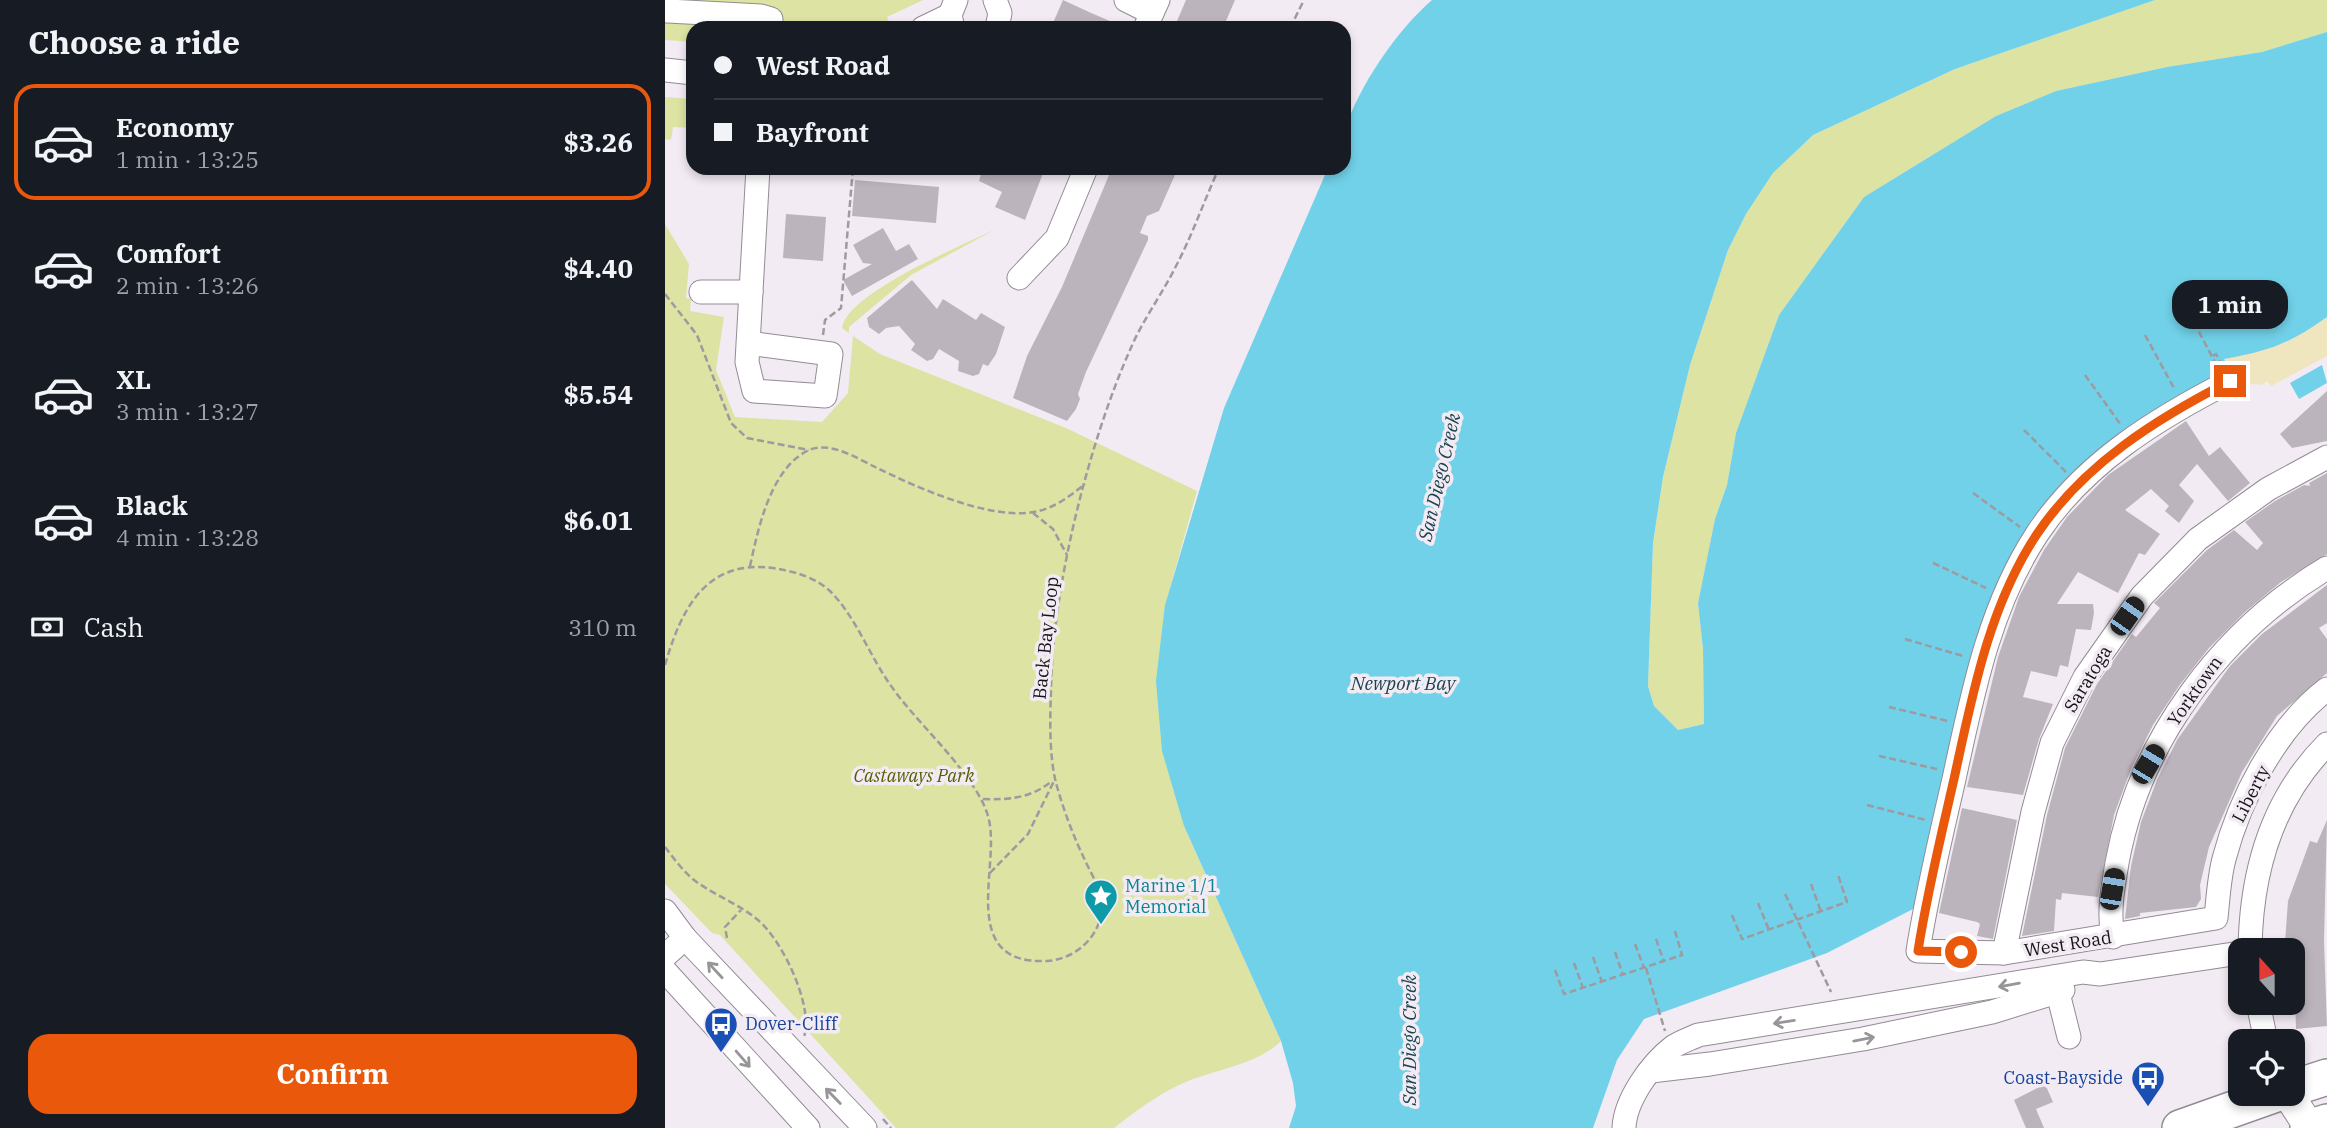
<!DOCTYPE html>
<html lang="en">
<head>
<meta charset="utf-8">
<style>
  body { margin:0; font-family:"IBM Plex Serif",serif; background:#242831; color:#f1f3f6; height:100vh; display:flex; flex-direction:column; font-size:26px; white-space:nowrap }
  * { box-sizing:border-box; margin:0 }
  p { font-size:23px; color:#9ea1a6 }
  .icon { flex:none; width:38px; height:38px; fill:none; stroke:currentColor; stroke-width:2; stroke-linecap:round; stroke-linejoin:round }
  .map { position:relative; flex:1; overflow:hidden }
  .side { display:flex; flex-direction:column; background:#171b24; width:665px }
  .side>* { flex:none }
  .hud { position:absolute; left:21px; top:21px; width:665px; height:154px; border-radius:21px; box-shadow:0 4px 10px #0003; display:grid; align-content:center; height:154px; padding:0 28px; background:#171b24 }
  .needle { width:46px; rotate:339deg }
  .controls { position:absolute; left:1563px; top:938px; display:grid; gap:14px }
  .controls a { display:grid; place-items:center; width:77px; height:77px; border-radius:14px; background:#171b24; box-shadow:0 4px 10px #0003; font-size:35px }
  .end { position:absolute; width:32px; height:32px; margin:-16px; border:9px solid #ea580c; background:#fff; box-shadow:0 0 0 4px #fff }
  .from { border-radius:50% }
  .bubble { position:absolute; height:49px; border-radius:21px; background:#171b24; box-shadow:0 4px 10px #0003; font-size:23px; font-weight:700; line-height:49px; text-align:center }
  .car { position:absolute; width:21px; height:42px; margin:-21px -10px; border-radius:9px; box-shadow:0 0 5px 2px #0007; background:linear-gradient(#222 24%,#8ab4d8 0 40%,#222 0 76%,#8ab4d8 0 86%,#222 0) }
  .hud b { display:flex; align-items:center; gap:24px; height:66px; font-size:26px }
  .hud b+b { border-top:2px solid #363941 }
  .hud i { width:18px; height:18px; background:#f1f3f6 }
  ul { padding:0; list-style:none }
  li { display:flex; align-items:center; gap:21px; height:116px; margin:0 14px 10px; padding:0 14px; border:4px solid transparent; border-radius:21px }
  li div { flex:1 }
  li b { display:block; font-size:26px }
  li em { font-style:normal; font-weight:700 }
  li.selected { border-color:#ea580c }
  li>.icon { width:63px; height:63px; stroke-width:1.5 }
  h2 { padding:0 28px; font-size:32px; line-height:84px }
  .pay { display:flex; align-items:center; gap:18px; height:77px; padding:0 28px; font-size:26px }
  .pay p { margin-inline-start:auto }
  .primary-button { display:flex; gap:14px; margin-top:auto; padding:14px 28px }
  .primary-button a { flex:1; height:80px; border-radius:21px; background:#ea580c; color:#fff; font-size:28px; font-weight:700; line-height:80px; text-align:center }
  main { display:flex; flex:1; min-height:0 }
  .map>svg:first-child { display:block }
  .green { fill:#dce3a3 }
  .sand { fill:#efe5bf }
  .water { fill:#71d1e8 }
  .building { fill:#bcb4bc }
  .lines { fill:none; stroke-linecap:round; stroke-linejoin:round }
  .minor-casing { stroke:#928b93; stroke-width:25 }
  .major-casing { stroke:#928b93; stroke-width:32 }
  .highway-casing { stroke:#928b93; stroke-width:38 }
  .path { stroke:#9f99a0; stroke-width:2.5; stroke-dasharray:7 3.5; stroke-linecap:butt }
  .minor { stroke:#fff; stroke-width:23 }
  .major { stroke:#fff; stroke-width:30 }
  .highway { stroke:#fff; stroke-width:35 }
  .oneway { stroke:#979597 }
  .route { stroke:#ea580c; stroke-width:9 }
  .labels { text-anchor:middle; stroke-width:7; stroke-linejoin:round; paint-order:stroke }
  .street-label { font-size:18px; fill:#171417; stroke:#f3ebf4 }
  .park-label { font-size:18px; font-style:italic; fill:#575c01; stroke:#f3ebf4 }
  .culture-label { font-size:18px; fill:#0d838f; stroke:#f3ebf4; text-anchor:start }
  .transit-label { font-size:18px; fill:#164399; stroke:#f3ebf4; text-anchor:start }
  .water-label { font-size:19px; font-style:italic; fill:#1a454f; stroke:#f3ebf4 }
</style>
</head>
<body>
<main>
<section class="side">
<h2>Choose a ride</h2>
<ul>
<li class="selected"><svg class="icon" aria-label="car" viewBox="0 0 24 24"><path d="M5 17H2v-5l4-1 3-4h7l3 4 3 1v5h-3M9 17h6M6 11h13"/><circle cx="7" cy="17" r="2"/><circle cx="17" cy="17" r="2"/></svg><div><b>Economy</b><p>1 min · 13:25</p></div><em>$3.26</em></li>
<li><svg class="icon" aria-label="car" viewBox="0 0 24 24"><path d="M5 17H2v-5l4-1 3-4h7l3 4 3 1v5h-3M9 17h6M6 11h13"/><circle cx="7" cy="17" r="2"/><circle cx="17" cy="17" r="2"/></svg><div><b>Comfort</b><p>2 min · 13:26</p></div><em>$4.40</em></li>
<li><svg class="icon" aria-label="car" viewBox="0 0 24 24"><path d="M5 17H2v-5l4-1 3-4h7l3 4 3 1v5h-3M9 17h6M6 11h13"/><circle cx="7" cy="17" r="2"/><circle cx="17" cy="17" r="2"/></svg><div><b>XL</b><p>3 min · 13:27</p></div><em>$5.54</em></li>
<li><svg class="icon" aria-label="car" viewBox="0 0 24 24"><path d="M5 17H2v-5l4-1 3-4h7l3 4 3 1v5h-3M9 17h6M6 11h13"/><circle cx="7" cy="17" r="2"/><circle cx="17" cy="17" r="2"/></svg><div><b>Black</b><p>4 min · 13:28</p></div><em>$6.01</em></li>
</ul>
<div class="pay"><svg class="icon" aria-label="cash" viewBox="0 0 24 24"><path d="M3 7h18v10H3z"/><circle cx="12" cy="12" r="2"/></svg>Cash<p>310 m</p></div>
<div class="primary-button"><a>Confirm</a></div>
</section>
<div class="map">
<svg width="1662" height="1128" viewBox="0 0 1662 1128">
  <rect width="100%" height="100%" fill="#f3ebf4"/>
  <g class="green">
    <path d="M0,0H258L222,17L224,22L209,28H28V42L0,40Z"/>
    <path d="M1490,0H1662V32L1597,52L1502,67L1391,91L1331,116L1199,197L1114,315L1071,433L1062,485L1050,519L1033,603L1038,649L1039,724L1013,730L989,706L983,686L988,543L998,477L1025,365L1063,250L1081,214L1108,173L1148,135L1290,69Z"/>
    <path d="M0,97L28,99V128L8,127L6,140L0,139Z"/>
    <path d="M0,224L24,264L21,298L26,299L25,311L59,317L51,370L70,417L157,422L183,393L188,336L215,354L401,428L532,491L500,606L519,826L616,1041C593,1064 554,1069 523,1081C496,1092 471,1111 449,1128H231L55,935L47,933L0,884Z"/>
    <path d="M331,229L246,275L184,327V333L177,328C182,293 298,245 331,229Z"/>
  </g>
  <path class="sand" d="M1662,317V356L1606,386L1602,381L1597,385L1586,384L1579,394L1558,359C1604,351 1624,344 1662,317Z"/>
  <g class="water">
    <path d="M767,0H1490L1290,69L1148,135L1108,173L1081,214L1063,250L1025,365L998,477L988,543L983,686L989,706L1013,730L1039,724L1038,649L1033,603L1050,519L1062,485L1071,433L1114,315L1199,197L1331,116L1391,91L1502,67L1597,52L1662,32V317C1624,344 1604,351 1559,359L1566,372L1365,534L1252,907L1162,953L979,1019L952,1060L928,1128H624L631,1106L628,1083L616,1041L519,826L497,751L491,681L500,605L559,408L663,168H679C679,157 676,141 680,130C693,87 733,29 767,0Z"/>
    <path d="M1657,365L1662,383L1634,399L1625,383Z"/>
  </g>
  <g class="building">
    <path d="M398,0L424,12L461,28H399L388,23Z"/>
    <path d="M521,0H570L558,28H509Z"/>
    <path d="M318,168H342L357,175L360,168H380L360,220L330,207L337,192L314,181Z"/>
    <path d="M447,168H513L494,211L482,216L475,233L483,236V240L421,372L413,394L415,399L411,409L402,421L348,398L362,356L397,287Z"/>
    <path d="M190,180L274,187L271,223L187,216Z"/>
    <path d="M121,214L161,217L158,261L118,258Z"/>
    <path d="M218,228L231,251L244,244L253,259L187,296L178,280L207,264L198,263L188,245Z"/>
    <path d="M247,280L272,309L278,299L311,320L316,313L340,327L331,354L323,366L318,364L314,374L308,376L293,371L294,361L274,349L268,359L262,361L246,350L250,344L234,326L221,328L214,334L204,327L202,318Z"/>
    <path d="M1662,391V441L1627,448L1615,434Z"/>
    <path d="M1521,421L1544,456L1555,447L1585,483L1563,501L1532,464L1514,485L1529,501L1514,523L1500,511L1504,506L1486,489L1460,510L1495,534L1480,555L1474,553L1453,593L1413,572L1392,604H1428L1429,613L1426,630L1411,629L1403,667L1395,665L1392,677L1366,671L1358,697L1388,704L1374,739L1358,795L1302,787L1333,657L1354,597L1379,550L1402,517L1443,475Z"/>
    <path d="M1662,473V554L1616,582L1579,613L1544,648L1514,686L1488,725L1466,769L1449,815L1433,897L1397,893L1396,900L1391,899L1389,931L1357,936L1382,815L1400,748L1432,684L1467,634L1471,637L1495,608L1489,603L1542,550L1569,530L1592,550L1598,543L1580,522L1610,501L1639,485L1645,486L1644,483Z"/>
    <path d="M1662,585V623L1654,628L1662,639V673L1612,716L1577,772L1544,847L1535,885L1536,899L1531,907L1475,913V916L1460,919L1466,866L1476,822L1492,780L1512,740L1565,666L1597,634Z"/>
    <path d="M1297,808L1352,820L1328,939L1312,936L1315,924L1312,922L1274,913Z"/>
    <path d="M1662,820L1659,941L1662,1026L1631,1029L1628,943L1620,942L1623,901L1645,841L1652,843Z"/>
    <path d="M1380,1084L1388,1102L1371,1109L1379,1128H1361L1349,1100Z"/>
  </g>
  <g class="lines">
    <g class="minor-casing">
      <g id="minor">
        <path d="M330,0L335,13L332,28"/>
        <path d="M461,0L487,13"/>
        <path d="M0,6L3,11L96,16L106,19V28"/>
        <path d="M258,28L285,15"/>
        <path d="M288,28L285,15L291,0"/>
        <path d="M480,28L493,0"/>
        <path d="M0,70L28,73"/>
        <path d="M354,278L392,238L421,168"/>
        <path d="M36,292H86"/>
        <path d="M83,343L166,354L160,396L89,391L82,362L93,168"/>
        <path d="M1565,381C1491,419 1419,463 1372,534C1324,607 1307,696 1289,779C1276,836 1262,893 1253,951L1339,953L1551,918C1553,899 1554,878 1559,859C1575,798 1611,728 1662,689"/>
        <path d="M0,911L20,938L200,1128"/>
        <path d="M1448,937C1443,913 1448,887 1452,863C1474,741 1556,631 1662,568"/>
        <path d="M1585,950C1586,874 1606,800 1662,744"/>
        <path d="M1339,953L1368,812L1387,743L1420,677L1477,596L1533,539L1603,489L1662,457"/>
        <path d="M0,956L20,938"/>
        <path d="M0,971L143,1128"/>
        <path d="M1389,977L1404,1037"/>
        <path d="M1593,1003L1601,1041"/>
        <path d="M986,1071L1045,1064L1198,1039L1327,1012L1398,990"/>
        <path d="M959,1128C960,1100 986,1064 1008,1047C1015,1042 1025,1039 1033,1035L1418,972L1435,974L1575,953"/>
      </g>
    </g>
    <g class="major-casing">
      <path id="major" d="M1623,1094L1645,1128"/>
    </g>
    <g class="highway-casing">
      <g id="highway">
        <path d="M1628,1088L1662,1077"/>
        <path d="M1515,1128L1611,1094"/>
        <path d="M1643,1128L1662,1122"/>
      </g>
    </g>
    <g class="path">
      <path d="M625,28L639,0"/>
      <path d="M0,294L32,335L66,423L82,438L144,450"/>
      <path d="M1524,313L1552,366"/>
      <path d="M158,335L160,320L176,308L188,168"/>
      <path d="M1480,335L1510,390"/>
      <path d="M1548,356L1551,354L1557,365"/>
      <path d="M1420,375L1456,425"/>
      <path d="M1359,430L1401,472"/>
      <path d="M1308,493L1355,527"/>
      <path d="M368,513L388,529L402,555"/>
      <path d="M1268,563L1321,588"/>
      <path d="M85,566C93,530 105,468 144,450C165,441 192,458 210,467C251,487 323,520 369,512C388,509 405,496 420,484"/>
      <path d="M1240,639L1298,656"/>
      <path d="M0,665C16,610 40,559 108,568C128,571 150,577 165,591C190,616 204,654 224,683C246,715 275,741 298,772C309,787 320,802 324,820C335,869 292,965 382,961C413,959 441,932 436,899C433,883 424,870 418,856C407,833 398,808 391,783C384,755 385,719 386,690C387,589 424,442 465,350C477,321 496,296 510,268C527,236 539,201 554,168"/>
      <path d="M1224,707L1283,721"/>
      <path d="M1214,756L1272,769"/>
      <path d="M318,799C345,800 366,798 387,781"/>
      <path d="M1202,805L1261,820"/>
      <path d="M0,847C10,860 20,874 33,883C52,896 75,905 93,920C117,940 149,1006 139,1037"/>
      <path d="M325,873L363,834L390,779"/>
      <path d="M1146,884L1156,912"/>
      <path d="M1120,894L1166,992"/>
      <path d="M1093,903L1104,930"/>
      <path d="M1067,915L1077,939L1182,902L1173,875"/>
      <path d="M62,938L60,927L76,910"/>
      <path d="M991,939L999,962"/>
      <path d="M970,944L979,968"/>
      <path d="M950,952L958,975"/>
      <path d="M928,957L937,982"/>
      <path d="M909,963L918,988"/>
      <path d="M981,968L1000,1031"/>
      <path d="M890,970L899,994L1017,955L1010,931"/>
      <path d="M218,1119L226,1128"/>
    </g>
    <use href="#minor" class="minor"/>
    <use href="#major" class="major"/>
    <use href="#highway" class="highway"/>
  </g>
  <defs><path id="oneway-shaft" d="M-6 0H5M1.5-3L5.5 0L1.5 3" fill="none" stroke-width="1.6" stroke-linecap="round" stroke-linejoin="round" transform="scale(1.75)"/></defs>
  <g class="oneway">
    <use href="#oneway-shaft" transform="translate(50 970) rotate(-133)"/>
    <use href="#oneway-shaft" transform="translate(1344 985) rotate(170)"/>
    <use href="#oneway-shaft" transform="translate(1119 1022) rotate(171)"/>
    <use href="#oneway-shaft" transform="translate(1199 1039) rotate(-11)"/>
    <use href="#oneway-shaft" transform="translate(78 1059) rotate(49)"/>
    <use href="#oneway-shaft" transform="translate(168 1096) rotate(-134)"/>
  </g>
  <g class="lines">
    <path class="route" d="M1296,952L1253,951C1262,893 1276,836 1289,779C1307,696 1324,606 1372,534C1419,464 1491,419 1565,381"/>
  </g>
  <defs>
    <g id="sight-pin" transform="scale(1.75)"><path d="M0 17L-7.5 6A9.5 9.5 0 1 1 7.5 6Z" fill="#0f9aa8" stroke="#f3ebf4"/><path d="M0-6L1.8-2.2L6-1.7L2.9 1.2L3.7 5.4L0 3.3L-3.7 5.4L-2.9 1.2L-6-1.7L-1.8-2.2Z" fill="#fff"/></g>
    <g id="bus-pin" transform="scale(1.75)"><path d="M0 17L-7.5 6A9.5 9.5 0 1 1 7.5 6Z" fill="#1a4fb4" stroke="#f3ebf4"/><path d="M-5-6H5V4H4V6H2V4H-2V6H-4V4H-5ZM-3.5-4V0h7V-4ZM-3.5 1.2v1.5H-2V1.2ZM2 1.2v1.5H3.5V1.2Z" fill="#fff"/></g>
  </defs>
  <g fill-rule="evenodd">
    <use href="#sight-pin" x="436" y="896"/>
    <use href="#bus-pin" x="56" y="1024"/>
    <use href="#bus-pin" x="1483" y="1078"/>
  </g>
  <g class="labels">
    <g class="street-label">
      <text transform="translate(381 638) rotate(-84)" y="6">Back Bay Loop</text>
      <text transform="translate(1423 679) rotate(-59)" y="6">Saratoga</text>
      <text transform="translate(1530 691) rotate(-55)" y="6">Yorktown</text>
      <text transform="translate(1586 794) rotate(-63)" y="6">Liberty</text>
      <text transform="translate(1403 944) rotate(-9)" y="6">West Road</text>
    </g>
    <g class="park-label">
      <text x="249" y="782">Castaways Park</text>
    </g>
    <g class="culture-label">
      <text x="460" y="892">Marine 1/1<tspan x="460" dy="21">Memorial</tspan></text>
    </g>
    <g class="transit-label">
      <text x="80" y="1030">Dover-Cliff</text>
      <text x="1458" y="1084" text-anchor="end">Coast-Bayside</text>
    </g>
    <g class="water-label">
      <text transform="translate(774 477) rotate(-77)" y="7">San Diego Creek</text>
      <text x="738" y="690">Newport Bay</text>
      <text transform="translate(744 1040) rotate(-90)" y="7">San Diego Creek</text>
    </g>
  </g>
</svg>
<div class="controls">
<a><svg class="needle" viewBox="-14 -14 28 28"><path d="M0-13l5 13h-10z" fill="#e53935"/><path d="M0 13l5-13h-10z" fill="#9ea1a6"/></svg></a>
<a><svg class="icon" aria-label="locate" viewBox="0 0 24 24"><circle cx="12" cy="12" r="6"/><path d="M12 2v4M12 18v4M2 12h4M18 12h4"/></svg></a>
</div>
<i class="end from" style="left:1296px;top:952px"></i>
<i class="end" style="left:1565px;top:381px"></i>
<div class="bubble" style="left:1507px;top:280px;width:116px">1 min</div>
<i class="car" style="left:1462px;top:616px;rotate:35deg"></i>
<i class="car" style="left:1483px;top:764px;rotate:31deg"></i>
<i class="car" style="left:1447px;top:889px;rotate:10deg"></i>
<div class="hud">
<b><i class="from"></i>West Road</b>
<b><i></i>Bayfront</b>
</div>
</div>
</main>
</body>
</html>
